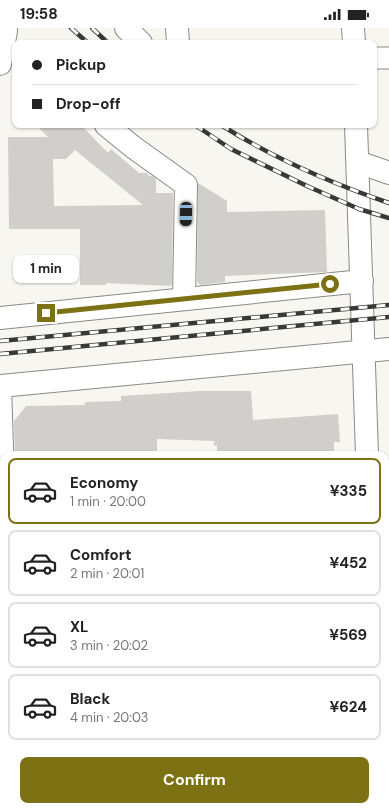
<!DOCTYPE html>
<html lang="en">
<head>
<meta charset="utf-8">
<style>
  body { margin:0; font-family:"DM Sans",sans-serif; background:#f2f2f2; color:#222; height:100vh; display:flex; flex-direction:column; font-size:15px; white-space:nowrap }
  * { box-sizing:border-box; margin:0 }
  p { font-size:13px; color:#767676 }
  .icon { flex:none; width:22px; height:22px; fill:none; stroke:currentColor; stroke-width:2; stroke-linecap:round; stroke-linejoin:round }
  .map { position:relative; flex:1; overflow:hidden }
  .side { position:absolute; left:0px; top:423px; width:389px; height:360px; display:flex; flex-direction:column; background:#fff; border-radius:12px 12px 0 0; box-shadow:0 1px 3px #0004 }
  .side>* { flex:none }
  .top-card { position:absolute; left:12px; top:12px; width:365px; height:88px; border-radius:8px; box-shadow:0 1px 3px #0004; display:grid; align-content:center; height:88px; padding:0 20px; background:#fff }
  .end { position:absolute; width:18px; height:18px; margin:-9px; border:5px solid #7d7213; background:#fff; box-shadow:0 0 0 2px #fff }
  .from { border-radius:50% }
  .bubble { position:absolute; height:28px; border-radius:8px; background:#fff; box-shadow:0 1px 3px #0004; font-size:13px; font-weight:700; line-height:28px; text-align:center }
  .car { position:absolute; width:12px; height:24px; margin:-12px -6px; border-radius:5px; box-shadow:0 0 3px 1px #0007; background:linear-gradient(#222 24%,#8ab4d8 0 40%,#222 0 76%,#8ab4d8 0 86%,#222 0) }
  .top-card b { display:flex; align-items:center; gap:14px; height:38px; font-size:15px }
  .top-card b+b { border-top:1px solid #e0e0e0 }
  .top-card i { width:10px; height:10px; background:#222 }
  ul { padding:7px 0 0; list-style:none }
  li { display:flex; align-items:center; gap:12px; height:66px; margin:0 8px 6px; padding:0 12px; border:2px solid #e0e0e0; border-radius:8px }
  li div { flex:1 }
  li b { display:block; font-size:15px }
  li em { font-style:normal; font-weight:700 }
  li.selected { border-color:#7d7213 }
  li>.icon { width:36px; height:36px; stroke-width:1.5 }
  .primary-button { display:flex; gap:8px; margin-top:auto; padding:8px 20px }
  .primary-button a { flex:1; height:46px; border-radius:8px; background:#7d7213; color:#fff; font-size:16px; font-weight:700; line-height:46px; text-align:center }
  .status { display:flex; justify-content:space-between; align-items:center; height:28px; padding:0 20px; background:#fff; direction:ltr }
  .status svg { height:11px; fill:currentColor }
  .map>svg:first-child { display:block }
  .building { fill:#d1cfcb; fill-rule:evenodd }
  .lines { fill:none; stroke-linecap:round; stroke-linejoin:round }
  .pedestrian-casing { stroke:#8c8a86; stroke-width:23 }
  .minor-casing { stroke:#8c8a86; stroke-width:24 }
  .tertiary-casing { stroke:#8c8a86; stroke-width:24 }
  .pedestrian { stroke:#fff; stroke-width:21 }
  .minor { stroke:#fff; stroke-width:22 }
  .tertiary { stroke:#fff; stroke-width:22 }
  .rail-casing { stroke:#383836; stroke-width:4.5 }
  .rail { stroke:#fff; stroke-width:3; stroke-dasharray:9; stroke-linecap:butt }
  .route { stroke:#7d7213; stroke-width:5 }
</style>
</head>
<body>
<div class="status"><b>19:58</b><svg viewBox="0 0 49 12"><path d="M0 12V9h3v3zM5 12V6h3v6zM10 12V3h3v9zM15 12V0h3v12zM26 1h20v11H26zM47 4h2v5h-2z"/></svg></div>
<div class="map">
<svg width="389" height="783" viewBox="0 0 389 783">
  <rect width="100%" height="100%" fill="#f7f6f1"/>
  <g class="building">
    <path d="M36,97H81L108,125L111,121L139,145H147L149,148H152L156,151V165H173L172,256L170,258L106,255V257H80V201H9L8,109H48ZM75,122L96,139L143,177L54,178L53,131H66Z"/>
    <path d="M198,155L227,173V184L325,182L327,244L225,248V254L200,257L197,254Z"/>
    <path d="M200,363H251L253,392L338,386L340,414H334V427H217V417L214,418V413L157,411V427H15L14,393L26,378L85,377V374L121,373V368Z"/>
  </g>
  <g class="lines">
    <g class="pedestrian-casing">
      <path id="pedestrian" d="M374,30H389"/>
    </g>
    <g class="minor-casing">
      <g id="minor">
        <path d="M126,0L141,15"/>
        <path d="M177,0L178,15"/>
        <path d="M0,36L6,3L4,0"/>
        <path d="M106,97L133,119L186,157L184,271"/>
        <path d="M358,134L389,145"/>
        <path d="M0,290L362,253"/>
        <path d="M0,358L389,321"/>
        <path d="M0,358L4,479"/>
        <path d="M385,529H389"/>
        <path d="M0,542H4"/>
        <path d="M385,655H389"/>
        <path d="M385,758L389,757"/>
        <path d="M0,768H4"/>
      </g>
    </g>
    <g class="tertiary-casing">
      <g id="tertiary">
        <path d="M353,0L354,15"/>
        <path d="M356,97L367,427"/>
        <path d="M377,779V783"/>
      </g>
    </g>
    <use href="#pedestrian" class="pedestrian"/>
    <use href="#minor" class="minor"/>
    <use href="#tertiary" class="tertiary"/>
    <g class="rail-casing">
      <g id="rail">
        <path d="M71,0L88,15"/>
        <path d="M92,0L108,15"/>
        <path d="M195,97L231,121L307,158L359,181L389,190"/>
        <path d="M221,97C273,130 331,155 389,175"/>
        <path d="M0,313L389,277"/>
        <path d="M0,326L389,289"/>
      </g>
    </g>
    <use href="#rail" class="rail"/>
  </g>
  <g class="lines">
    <path class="route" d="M46,285L330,256"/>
  </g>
</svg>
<i class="end from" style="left:330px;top:256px"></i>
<i class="end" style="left:46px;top:285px"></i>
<div class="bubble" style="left:13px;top:227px;width:66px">1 min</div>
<i class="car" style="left:186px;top:186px;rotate:181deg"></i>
<div class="top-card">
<b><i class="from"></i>Pickup</b>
<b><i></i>Drop-off</b>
</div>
<section class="side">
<ul>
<li class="selected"><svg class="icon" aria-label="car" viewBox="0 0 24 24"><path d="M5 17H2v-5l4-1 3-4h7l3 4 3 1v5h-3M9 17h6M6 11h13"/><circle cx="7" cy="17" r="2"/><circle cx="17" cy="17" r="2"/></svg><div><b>Economy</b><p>1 min · 20:00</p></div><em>¥335</em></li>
<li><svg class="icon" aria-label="car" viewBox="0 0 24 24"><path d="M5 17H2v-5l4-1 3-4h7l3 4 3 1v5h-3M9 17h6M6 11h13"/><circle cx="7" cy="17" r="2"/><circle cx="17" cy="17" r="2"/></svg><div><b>Comfort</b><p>2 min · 20:01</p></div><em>¥452</em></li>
<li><svg class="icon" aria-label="car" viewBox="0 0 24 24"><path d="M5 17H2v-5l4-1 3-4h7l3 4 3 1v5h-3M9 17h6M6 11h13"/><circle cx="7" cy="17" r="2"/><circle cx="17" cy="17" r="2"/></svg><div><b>XL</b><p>3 min · 20:02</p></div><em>¥569</em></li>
<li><svg class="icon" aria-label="car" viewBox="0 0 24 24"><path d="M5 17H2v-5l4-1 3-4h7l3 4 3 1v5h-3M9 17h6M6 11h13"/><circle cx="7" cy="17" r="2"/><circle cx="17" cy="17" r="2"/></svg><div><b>Black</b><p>4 min · 20:03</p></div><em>¥624</em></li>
</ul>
<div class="primary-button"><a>Confirm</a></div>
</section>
</div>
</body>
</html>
